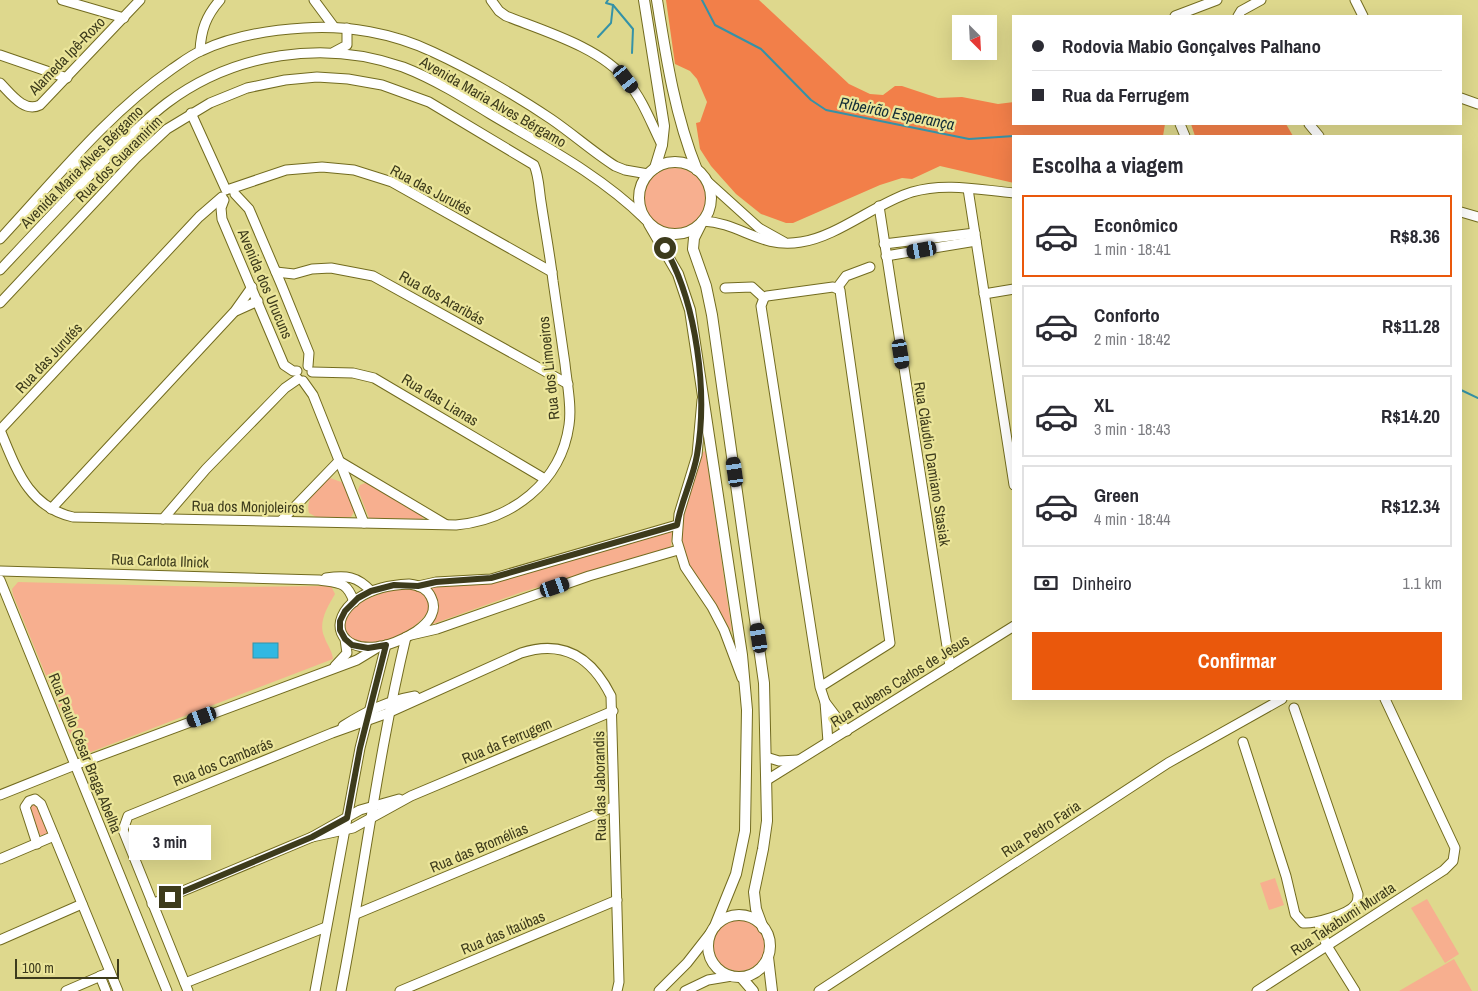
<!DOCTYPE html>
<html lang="pt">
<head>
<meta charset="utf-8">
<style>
  body { margin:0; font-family:"Archivo Narrow",sans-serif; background:#f7f7f7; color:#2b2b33; height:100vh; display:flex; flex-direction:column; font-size:19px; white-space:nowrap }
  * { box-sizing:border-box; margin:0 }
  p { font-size:16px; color:#7c7c81 }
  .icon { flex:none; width:28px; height:28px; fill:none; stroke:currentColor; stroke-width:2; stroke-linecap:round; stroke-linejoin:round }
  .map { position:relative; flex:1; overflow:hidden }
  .side { position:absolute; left:1012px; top:135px; width:450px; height:565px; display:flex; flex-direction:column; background:#fff; border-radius:0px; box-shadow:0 5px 20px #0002 }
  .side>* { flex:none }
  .top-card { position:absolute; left:1012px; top:15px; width:450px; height:110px; border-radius:0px; box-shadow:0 5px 20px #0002; display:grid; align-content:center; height:110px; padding:0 20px; background:#fff }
  .needle { width:32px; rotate:156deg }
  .buttons { position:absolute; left:952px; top:15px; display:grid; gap:10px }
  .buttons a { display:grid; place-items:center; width:45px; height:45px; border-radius:0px; background:#fff; box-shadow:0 5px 20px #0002; font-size:25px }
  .scale { position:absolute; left:15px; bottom:12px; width:104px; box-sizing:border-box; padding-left:5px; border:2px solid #3d3b1c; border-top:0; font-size:14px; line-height:18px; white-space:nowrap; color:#3d3b1c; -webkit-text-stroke:4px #ebe59a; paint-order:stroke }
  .end { position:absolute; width:22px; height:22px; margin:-11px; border:6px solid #3d3b1c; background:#fff; box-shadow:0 0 0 2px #fff }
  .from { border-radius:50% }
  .bubble { position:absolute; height:35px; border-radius:0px; background:#fff; box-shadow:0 5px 20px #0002; font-size:16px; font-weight:700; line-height:35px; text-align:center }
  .car { position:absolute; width:15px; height:30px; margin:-15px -8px; border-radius:6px; box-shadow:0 0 4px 1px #0007; background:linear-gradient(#222 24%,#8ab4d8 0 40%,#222 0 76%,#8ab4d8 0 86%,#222 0) }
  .top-card b { display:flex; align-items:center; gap:18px; height:48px; font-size:19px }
  .top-card b+b { border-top:1px solid #e1e1e2 }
  .top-card i { width:12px; height:12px; background:#2b2b33 }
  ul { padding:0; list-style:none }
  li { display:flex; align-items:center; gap:15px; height:82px; margin:0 10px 8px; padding:0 10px; border:2px solid #e1e1e2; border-radius:0px }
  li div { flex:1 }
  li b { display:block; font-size:19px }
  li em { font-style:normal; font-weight:700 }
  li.selected { border-color:#ea580c }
  li>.icon { width:45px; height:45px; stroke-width:1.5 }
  h2 { padding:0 20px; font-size:22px; line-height:60px }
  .pay { display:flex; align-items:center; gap:12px; height:55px; padding:0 20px; font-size:19px }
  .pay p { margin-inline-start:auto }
  .button { display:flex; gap:10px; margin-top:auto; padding:10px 20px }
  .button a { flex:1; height:58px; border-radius:0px; background:#ea580c; color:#fff; font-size:20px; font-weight:700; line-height:58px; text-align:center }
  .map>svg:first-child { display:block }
  .green { fill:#f7af8f }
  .forest { fill:#f27f49 }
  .water { fill:#31b8e2; stroke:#3592a7 }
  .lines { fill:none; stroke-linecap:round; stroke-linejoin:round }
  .stream { stroke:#3592a7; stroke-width:2 }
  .minor-casing { stroke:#726b1f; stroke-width:11 }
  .major-casing { stroke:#726b1f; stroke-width:12 }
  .minor { stroke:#fff; stroke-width:9 }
  .major { stroke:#fff; stroke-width:10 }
  .route { stroke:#3d3b1c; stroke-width:6 }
  .labels { text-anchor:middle; stroke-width:4.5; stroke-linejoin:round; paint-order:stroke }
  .street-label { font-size:15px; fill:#3d3b1c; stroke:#ebe59a }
  .water-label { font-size:16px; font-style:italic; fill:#122d37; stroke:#ebe59a }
</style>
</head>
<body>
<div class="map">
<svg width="1478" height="991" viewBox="0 0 1478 991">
  <rect width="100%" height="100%" fill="#ded88d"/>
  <g class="green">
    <circle cx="675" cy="199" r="31"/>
    <path d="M705,451L706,455L732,632L690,567L682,541V519L702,453Z"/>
    <path d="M330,478L344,483L355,510L351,517L318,518L309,513C305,498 318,485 330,478Z"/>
    <path d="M368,482L422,515L423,519L369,518L358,490L360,485Z"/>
    <path d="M670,531L672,533L671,547L522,592L430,625L437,607L431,587L490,583Z"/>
    <path d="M18,582L214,587L331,586L335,594C328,606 318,622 324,636C327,645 332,650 333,659L83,755L76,749L13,595L12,589Z"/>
    <path d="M403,588C418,589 430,593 429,610C418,630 369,658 350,637C323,610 386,590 403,588Z"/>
    <path d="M32,805H37L49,833L48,835H40L29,810Z"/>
    <path d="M1275,878L1284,905L1269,910L1260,883Z"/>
    <path d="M1427,899L1459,954L1445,963L1411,908Z"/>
    <circle cx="739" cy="945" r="26"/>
    <path d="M1454,959L1472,991H1399Z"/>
  </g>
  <g class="forest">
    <path d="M666,0H759L849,84L870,94L883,95L895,86H902L938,98L962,97L998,104L1014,102V124H1165L1163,136H1014V183L940,166L912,179L902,178L880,185L793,223H786L761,214L736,194L711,166L700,149L696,123L700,122L707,102L697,79L690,71L675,64Z"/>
    <path d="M1191,124H1286L1293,136H1195Z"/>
  </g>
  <rect class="water" x="253" y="643" width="25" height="15"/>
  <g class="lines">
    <g class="stream">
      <path d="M608,0L606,3L613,5L633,29L632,53"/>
      <path d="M702,0L715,25L761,49L811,100L826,110L969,139L1014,136"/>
      <path d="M598,37L611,23L613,5"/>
      <path d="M1461,390L1478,398"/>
    </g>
    <g class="minor-casing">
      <g id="minor">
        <path d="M62,0L124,18"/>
        <path d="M314,0L334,27"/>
        <path d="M491,0L499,11L506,16C544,31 602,48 627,81C643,100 651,123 662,145"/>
        <path d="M1355,0L1363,16"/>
        <path d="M1175,16L1217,0"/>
        <path d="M1238,16L1241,11L1261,0"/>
        <path d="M200,51C201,30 206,16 220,0"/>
        <path d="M334,52L347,45V28"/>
        <path d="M0,55L67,78"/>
        <path d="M0,83C11,94 24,113 40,105L140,0"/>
        <path d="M1461,98L1478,104"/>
        <path d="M191,113L226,190"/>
        <path d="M1180,124L1185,136"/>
        <path d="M1309,124L1319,136"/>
        <path d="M76,158L75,169L80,174L89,176"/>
        <path d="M707,181L759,228L784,242"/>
        <path d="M230,189L286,170L322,167L354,170L392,182L552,272"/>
        <path d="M968,189L1014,485"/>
        <path d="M235,194L249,209L281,284L309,353L308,366"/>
        <path d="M224,200L221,208L222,219L284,365L293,371H297"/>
        <path d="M879,206L950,666"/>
        <path d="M1461,212L1478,217"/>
        <path d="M703,221C741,223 760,249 801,242C837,237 876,203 912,192C945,182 980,190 1014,193"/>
        <path d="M0,239C55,180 106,115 172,69C181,63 191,55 201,51C232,36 270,30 304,28C347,25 393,33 433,52C470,69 517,96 551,119C573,134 593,152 615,166L625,170L648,174"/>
        <path d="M884,244L975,233"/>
        <path d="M886,256L976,241"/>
        <path d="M0,270C29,239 58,208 88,177C114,152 138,125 167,103C234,53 324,39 403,67C434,79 463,97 492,115C546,147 600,175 645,219"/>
        <path d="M276,272L294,274L312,269L331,268L373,276L568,384"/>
        <path d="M725,288L752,287L764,298"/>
        <path d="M837,288L846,276L870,267"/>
        <path d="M984,294L1014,289"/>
        <path d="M0,303L136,158L167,129L210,103L247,88L285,80L317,77L348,79L382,85L429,102L534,165C539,176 539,190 541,202C545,229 550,255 553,281C557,309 561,337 565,364C567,384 572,406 569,425C561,483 511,520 456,525L73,517C28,507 16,468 0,430"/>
        <path d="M236,311L258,301"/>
        <path d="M312,372L353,373L374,378L545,479"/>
        <path d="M303,381L313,395L364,523"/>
        <path d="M702,400L697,455L679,514L677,541L685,567L712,607L724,630L742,678"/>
        <path d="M0,430L199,217L222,197"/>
        <path d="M339,461L445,524"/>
        <path d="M51,509L235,311L252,287"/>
        <path d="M163,519L206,469L285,388L298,379"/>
        <path d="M281,521L339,461"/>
        <path d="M0,571L319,580C339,583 347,581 354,602"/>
        <path d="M326,578C346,575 357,576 371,591"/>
        <path d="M0,580L167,991"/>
        <path d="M409,584C418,585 427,588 431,597C445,624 396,645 376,647C339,651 327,621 357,599C373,588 390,585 409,584Z"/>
        <path d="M418,586L436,582L491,579L677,525"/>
        <path d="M411,635L437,629L589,576L678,550"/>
        <path d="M335,666L347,653L345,639"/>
        <path d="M820,687L890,643L841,298L840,290L833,287L767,296L764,298L761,306L820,687L825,702L828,742"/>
        <path d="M825,702L847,731"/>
        <path d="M343,726C367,711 387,701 415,696"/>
        <path d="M1243,742L1286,876L1295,914L1303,923C1314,924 1349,914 1355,905C1358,902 1358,898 1358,894L1294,708"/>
        <path d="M766,757L779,761L798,760"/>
        <path d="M767,780L1014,626"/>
        <path d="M0,795L75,765L357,660L380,646"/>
        <path d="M312,837L353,828L411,796L613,711"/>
        <path d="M37,844L25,807L29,801L35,799L41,804L118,991"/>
        <path d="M0,859L54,836"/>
        <path d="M152,904L312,837L360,810L399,799"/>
        <path d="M356,914L613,807"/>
        <path d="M1318,922L1327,946L1355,991"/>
        <path d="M0,940L82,904"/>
        <path d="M100,976L106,991"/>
        <path d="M185,983L326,927"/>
        <path d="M66,991L110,972"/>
        <path d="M188,991L123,830L128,816L332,733L388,713L521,653C564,639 592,658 611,696L619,982L617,991"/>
        <path d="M315,991L360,748L386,645"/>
        <path d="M341,991C364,873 378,754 406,637"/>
        <path d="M400,991L617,900"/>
        <path d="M659,991L687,963L712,931"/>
        <path d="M685,991L708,980L732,976"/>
        <path d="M819,991L1168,763L1282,699"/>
        <path d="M1257,991L1444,870L1453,861L1455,848L1385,699"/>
      </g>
    </g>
    <g class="major-casing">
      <g id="major">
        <path d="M644,0L664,126L662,145L655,168"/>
        <path d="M657,0C666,57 675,116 697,170"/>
        <circle cx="675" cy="198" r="36"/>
        <path d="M702,222L694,238L693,249L706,286L712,315L764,683L767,821L763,849L754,892L756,909L763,928"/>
        <path d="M649,224L678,274L690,310L742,655L747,710L745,831L736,874L715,926"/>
        <circle cx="739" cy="946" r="31"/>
        <path d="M768,957L772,991"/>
        <path d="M741,977L753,991"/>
      </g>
    </g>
    <use href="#minor" class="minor"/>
    <use href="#major" class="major"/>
  </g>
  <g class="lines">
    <path class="route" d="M170,897L312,837L347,818L360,748L386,645L368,648L352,645L345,639L340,630V621L345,611L358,598L371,591L394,585L418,586L436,582L491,578L677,525C681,501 693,479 697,455C708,393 697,304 665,248"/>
  </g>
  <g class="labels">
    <g class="street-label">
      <text transform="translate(67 56) rotate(-46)" y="5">Alameda Ipê-Roxo</text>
      <text transform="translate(493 102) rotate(30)" y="5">Avenida Maria Alves Bérgamo</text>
      <text transform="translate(119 159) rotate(-45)" y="5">Rua dos Guaramirim</text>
      <text transform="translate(82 167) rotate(-45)" y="5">Avenida Maria Alves Bérgamo</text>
      <text transform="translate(431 190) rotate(28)" y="5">Rua das Jurutés</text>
      <text transform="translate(265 284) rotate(67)" y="5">Avenida dos Urucuns</text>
      <text transform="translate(442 298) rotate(29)" y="5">Rua dos Araribás</text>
      <text transform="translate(49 358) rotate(-47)" y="5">Rua das Jurutés</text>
      <text transform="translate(549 368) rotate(-96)" y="5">Rua dos Limoeiros</text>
      <text transform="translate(440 400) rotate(31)" y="5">Rua das Lianas</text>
      <text transform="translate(932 464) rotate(81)" y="5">Rua Cláudio Damiano Stasiak</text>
      <text transform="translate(248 507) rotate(1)" y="5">Rua dos Monjoleiros</text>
      <text transform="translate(160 561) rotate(2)" y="5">Rua Carlota Ilnick</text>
      <text transform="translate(900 681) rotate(-32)" y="5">Rua Rubens Carlos de Jesus</text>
      <text transform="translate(507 741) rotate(-23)" y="5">Rua da Ferrugem</text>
      <text transform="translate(85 753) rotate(68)" y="5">Rua Paulo César Braga Abelha</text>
      <text transform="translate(223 762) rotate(-22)" y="5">Rua dos Cambarás</text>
      <text transform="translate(600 786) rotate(-91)" y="5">Rua das Jaborandis</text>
      <text transform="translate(1041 829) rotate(-33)" y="5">Rua Pedro Faria</text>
      <text transform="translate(479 848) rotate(-23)" y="5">Rua das Bromélias</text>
      <text transform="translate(1343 919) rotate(-33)" y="5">Rua Takabumi Murata</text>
      <text transform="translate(503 933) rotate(-23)" y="5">Rua das Itaúbas</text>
    </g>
    <g class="water-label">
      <text transform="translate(897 113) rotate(11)" y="6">Ribeirão Esperança</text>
    </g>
  </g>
</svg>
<div class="buttons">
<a><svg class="needle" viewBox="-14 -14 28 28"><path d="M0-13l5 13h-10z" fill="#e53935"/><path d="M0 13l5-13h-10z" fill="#7c7c81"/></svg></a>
</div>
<div class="scale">100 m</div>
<i class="end from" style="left:665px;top:248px"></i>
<i class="end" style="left:170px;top:897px"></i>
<div class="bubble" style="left:129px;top:825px;width:82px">3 min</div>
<i class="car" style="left:626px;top:79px;rotate:143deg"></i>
<i class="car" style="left:922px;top:250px;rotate:260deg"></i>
<i class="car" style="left:901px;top:354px;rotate:171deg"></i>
<i class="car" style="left:735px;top:472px;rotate:352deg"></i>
<i class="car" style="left:555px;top:587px;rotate:71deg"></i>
<i class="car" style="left:759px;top:638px;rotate:351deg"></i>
<i class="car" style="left:202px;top:717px;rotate:250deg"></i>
<div class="top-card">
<b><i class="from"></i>Rodovia Mabio Gonçalves Palhano</b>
<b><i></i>Rua da Ferrugem</b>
</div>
<section class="side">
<h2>Escolha a viagem</h2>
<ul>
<li class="selected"><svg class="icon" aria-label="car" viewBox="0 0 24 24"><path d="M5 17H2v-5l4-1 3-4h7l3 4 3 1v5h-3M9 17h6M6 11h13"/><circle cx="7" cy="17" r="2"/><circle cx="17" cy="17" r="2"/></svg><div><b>Econômico</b><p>1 min · 18:41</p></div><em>R$8.36</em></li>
<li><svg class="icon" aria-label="car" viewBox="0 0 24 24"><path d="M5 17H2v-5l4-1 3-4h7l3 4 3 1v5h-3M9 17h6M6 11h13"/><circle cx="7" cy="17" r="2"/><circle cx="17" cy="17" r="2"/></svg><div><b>Conforto</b><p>2 min · 18:42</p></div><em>R$11.28</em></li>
<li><svg class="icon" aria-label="car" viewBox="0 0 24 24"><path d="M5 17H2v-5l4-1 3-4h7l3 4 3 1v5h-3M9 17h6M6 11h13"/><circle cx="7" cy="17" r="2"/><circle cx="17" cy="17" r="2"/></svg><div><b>XL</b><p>3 min · 18:43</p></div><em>R$14.20</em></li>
<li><svg class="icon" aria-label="car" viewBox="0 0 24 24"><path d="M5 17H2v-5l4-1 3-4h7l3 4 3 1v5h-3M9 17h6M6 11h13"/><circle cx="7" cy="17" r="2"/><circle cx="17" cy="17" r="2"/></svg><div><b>Green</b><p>4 min · 18:44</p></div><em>R$12.34</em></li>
</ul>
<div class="pay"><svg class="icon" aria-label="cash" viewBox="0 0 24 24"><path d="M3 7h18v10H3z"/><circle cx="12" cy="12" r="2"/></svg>Dinheiro<p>1.1 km</p></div>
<div class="button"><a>Confirmar</a></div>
</section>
</div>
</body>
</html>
